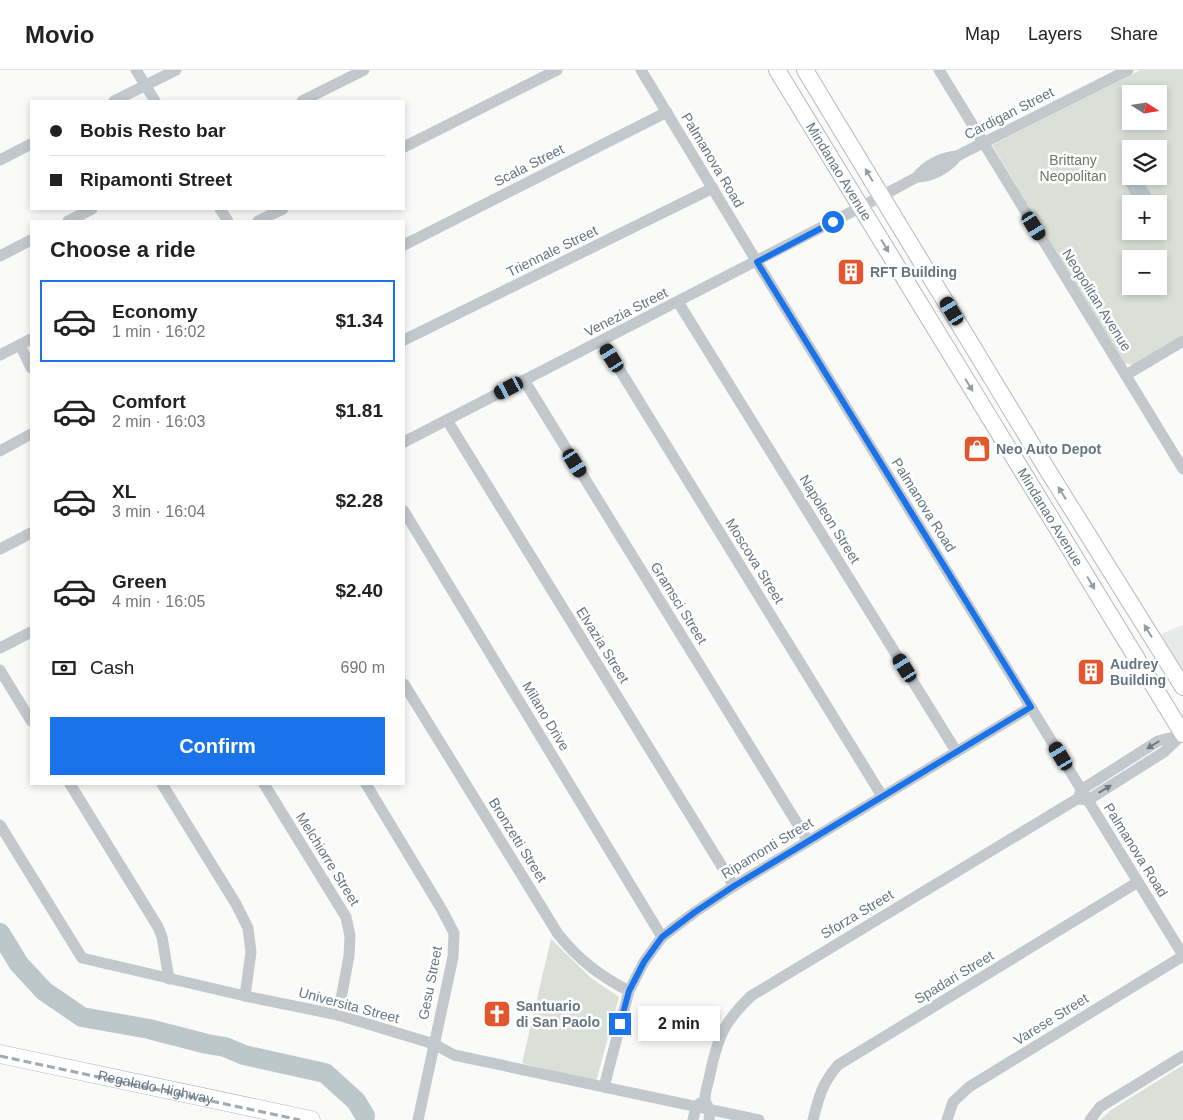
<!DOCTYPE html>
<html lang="en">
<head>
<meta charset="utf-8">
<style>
  body { margin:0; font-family:Arial,sans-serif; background:#f6f6f6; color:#222; height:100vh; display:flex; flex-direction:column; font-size:19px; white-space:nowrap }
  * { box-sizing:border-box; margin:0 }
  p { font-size:16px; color:#767676 }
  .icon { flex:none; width:28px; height:28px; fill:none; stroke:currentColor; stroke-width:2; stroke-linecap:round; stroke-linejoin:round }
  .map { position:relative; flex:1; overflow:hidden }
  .panel { position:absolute; left:30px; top:150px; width:375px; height:565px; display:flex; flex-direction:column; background:#fff; border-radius:0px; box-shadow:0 2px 8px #0003 }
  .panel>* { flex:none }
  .hud { position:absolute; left:30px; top:30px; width:375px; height:110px; border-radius:0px; box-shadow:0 2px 8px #0003; display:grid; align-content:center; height:110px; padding:0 20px; background:#fff }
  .needle { width:32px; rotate:102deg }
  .controls { position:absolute; left:1122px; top:15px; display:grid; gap:10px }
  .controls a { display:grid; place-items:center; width:45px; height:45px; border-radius:0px; background:#fff; box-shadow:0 2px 8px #0003; font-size:25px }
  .end { position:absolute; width:22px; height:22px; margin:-11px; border:6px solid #1a73e8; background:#fff; box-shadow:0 0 0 2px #fff }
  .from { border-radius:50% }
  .bubble { position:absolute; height:35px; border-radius:0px; background:#fff; box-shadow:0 2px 8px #0003; font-size:16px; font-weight:600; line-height:35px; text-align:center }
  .car { position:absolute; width:15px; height:30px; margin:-15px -8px; border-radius:6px; box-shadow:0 0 4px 1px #0007; background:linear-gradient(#222 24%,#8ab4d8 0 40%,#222 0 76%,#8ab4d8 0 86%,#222 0) }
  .hud b { display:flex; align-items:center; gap:18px; height:48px; font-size:19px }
  .hud b+b { border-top:1px solid #e0e0e0 }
  .hud i { width:12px; height:12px; background:#222 }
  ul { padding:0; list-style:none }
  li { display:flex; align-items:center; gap:15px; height:82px; margin:0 10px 8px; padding:0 10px; border:2px solid transparent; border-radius:0px }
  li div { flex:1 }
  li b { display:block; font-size:19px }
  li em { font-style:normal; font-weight:600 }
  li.on { border-color:#1a73e8 }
  li>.icon { width:45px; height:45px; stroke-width:1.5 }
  h2 { padding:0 20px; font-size:22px; line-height:60px }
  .pay { display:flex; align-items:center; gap:12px; height:55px; padding:0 20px; font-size:19px }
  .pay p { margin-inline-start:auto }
  .button { display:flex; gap:10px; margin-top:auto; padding:10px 20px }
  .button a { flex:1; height:58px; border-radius:0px; background:#1a73e8; color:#fff; font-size:20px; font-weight:600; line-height:58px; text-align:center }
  header { display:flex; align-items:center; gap:30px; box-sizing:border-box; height:70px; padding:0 25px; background:#fff; border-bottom:1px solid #e0e0e0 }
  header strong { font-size:24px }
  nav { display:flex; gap:28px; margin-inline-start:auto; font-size:18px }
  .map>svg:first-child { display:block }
  .built { fill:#e8e9e9 }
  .green { fill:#dadfd7; fill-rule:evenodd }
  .water { fill:#bbc7cb }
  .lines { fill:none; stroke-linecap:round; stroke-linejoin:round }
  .river { stroke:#bbc7cb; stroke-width:20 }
  .secondary-casing { stroke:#b3babf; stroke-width:18 }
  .primary-casing { stroke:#b5babe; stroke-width:19 }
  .street { stroke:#c3c8cc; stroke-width:11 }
  .secondary { stroke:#fff; stroke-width:16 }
  .primary { stroke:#fff; stroke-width:18 }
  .rail { stroke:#a2aab0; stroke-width:3; stroke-dasharray:8 4; stroke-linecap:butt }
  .oneway { fill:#939fa8 }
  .oneway2 { fill:#6a7a87 }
  .route { stroke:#1a73e8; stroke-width:6 }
  .labels { text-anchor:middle; stroke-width:5; stroke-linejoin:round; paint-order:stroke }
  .street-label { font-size:14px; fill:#657683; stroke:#fff }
  .park-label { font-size:14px; fill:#687a64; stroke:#fff }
  .poi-label { font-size:14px; font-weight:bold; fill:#657683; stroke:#fff; text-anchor:start }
</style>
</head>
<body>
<header>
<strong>Movio</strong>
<nav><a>Map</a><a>Layers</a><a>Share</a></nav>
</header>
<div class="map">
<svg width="1183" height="1050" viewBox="0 0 1183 1050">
  <rect width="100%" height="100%" fill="#fafaf8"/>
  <path class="built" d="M1183,555V601L1161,564Z"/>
  <g class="green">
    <path d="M1140,0H1183V265L1134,295L1124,293L992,75ZM1131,24H1159V51H1131ZM1131,79H1159V106H1131ZM1131,134H1159V161H1131ZM1131,189H1159V216H1131Z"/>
    <path d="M551,869L591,908L619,927L596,1012L522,993Z"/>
    <path d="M1183,995V1050H1100L1111,1040Z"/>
  </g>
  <path class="water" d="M1131,104V106H1140L1156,132L1153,134H1137L1122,109Z"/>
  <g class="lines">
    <path class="river" d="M0,863L19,894L44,921L82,947L149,959L207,974L225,977L244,985L325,1003L356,1031L365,1046"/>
    <g class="secondary-casing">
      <g id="secondary">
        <path id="s1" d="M777,0L1183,664"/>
        <path d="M805,0L1045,396L1183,617"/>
      </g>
    </g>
    <g class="primary-casing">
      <g id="primary">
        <path id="s2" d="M0,984L311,1050"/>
      </g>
    </g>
    <g class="street">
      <path d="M136,0L155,31"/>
      <path d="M641,0L757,192L1183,885"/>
      <path d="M939,0L1183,399"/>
      <path d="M114,31L176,0"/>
      <path d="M302,31L364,0"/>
      <path d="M404,77L557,0"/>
      <path d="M0,90L31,74"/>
      <path d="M917,107C932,107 948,98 957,86"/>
      <path d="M220,139L228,151"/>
      <path d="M68,151L92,139"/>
      <path d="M258,151L283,139"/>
      <path d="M404,175L667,42"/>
      <path d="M0,186L31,170"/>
      <path d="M678,232L956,681"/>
      <path d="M404,270L713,118"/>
      <path d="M602,271L882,726"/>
      <path d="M20,275L31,298"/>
      <path d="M0,285L31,269"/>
      <path d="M1126,305L1183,271"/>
      <path d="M524,310L808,771"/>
      <path d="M447,350L734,816"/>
      <path d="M404,372L861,137L917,107C926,95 942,87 957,86L1128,0"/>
      <path d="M0,381L31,364"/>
      <path d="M404,441L662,867"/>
      <path d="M0,479L31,463"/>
      <path d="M0,578L31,562"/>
      <path d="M0,600L31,651"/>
      <path d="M404,614L558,864C579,890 600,906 629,921"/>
      <path d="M70,714L158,857L162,867L169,909"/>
      <path d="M162,714L236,834L248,858L251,882L245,926"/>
      <path d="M264,714L346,847L350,866L349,886L338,945"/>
      <path d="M366,714L442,840L454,863L453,887L418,1050"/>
      <path d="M1079,726L1081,720L1158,671L1181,665"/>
      <path d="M0,755L82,888L245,926L338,945L434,974L454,985L759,1050"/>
      <path d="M604,1017L629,921L644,892L662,867L695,842L734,816L1031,637"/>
      <path d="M693,1050L696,1037L700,1033"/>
      <path d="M709,1050C711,1035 706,1038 705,1028C705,1021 709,1011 710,1004C718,967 723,953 751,926L1077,729L1088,730L1164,682L1183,664"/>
      <path d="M813,1050C819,1026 822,1014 838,995L1138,812"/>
      <path d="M947,1050L953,1032L969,1017L1183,886"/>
      <path d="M1090,1050L1100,1037L1183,986"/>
    </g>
    <use href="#secondary" class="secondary"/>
    <use href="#primary" class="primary"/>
    <path class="rail" d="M0,986L300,1050"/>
  </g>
  <defs><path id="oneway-solid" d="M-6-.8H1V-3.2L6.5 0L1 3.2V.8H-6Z" transform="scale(1.25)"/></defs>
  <g class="oneway">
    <use href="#oneway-solid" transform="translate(869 105) rotate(-121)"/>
    <use href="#oneway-solid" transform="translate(885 176) rotate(59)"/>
    <use href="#oneway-solid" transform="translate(969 315) rotate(59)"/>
    <use href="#oneway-solid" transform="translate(1062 423) rotate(-122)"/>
    <use href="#oneway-solid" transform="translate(1091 513) rotate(59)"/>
    <use href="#oneway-solid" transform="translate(1148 561) rotate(-122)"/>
  </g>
  <g class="oneway2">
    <use href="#oneway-solid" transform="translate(1153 675) rotate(148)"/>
    <use href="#oneway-solid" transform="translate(1105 719) rotate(-31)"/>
  </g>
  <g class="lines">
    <path class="route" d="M620,954L629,921L644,892L662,867L695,842L734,816L1031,637L757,192L833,152"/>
  </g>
  <defs>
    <g id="building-square" transform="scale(1.4375)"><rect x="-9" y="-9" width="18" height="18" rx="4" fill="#e4572e" stroke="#fff"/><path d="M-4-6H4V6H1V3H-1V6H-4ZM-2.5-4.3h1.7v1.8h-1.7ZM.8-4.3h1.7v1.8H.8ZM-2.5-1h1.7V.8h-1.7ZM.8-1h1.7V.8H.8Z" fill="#fff"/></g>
    <g id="shop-square" transform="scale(1.4375)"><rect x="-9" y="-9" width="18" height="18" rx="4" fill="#e4572e" stroke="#fff"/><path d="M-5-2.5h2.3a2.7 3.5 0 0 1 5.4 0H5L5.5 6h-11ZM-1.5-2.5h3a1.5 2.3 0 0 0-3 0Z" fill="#fff"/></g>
    <g id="church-square" transform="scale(1.4375)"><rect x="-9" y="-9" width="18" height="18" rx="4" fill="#e4572e" stroke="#fff"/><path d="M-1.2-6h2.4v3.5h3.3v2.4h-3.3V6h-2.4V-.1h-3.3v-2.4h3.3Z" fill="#fff"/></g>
  </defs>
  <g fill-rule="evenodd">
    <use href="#building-square" x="851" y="202"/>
    <use href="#shop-square" x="977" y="379"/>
    <use href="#building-square" x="1091" y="602"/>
    <use href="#church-square" x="497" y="944"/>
  </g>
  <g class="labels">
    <g class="street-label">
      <text transform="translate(1009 43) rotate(-27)" y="5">Cardigan Street</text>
      <text transform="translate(713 90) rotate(59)" y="5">Palmanova Road</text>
      <text transform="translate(529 95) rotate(-27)" y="5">Scala Street</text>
      <text dy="5" stroke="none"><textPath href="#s1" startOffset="119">Mindanao Avenue</textPath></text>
      <text transform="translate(552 181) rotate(-26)" y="5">Triennale Street</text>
      <text transform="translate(1097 230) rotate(58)" y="5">Neopolitan Avenue</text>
      <text transform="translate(626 242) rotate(-27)" y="5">Venezia Street</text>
      <text transform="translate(924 435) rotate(58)" y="5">Palmanova Road</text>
      <text dy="5" stroke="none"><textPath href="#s1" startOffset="524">Mindanao Avenue</textPath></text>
      <text transform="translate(830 449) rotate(58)" y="5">Napoleon Street</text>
      <text transform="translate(755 491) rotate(58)" y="5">Moscova Street</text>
      <text transform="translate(679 533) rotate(58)" y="5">Gramsci Street</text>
      <text transform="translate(603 575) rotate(58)" y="5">Elvazia Street</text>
      <text transform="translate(546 646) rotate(59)" y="5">Milano Drive</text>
      <text transform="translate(518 770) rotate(58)" y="5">Bronzetti Street</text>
      <text transform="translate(767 778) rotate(-31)" y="5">Ripamonti Street</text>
      <text transform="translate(1136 780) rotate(58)" y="5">Palmanova Road</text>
      <text transform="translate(328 789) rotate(58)" y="5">Melchiorre Street</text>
      <text transform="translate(857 844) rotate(-31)" y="5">Sforza Street</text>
      <text transform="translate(954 907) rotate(-31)" y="5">Spadari Street</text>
      <text transform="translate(430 913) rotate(-79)" y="5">Gesu Street</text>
      <text transform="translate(349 935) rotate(15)" y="5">Universita Street</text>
      <text transform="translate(1051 949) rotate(-32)" y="5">Varese Street</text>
      <text dy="5" stroke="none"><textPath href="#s2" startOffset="159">Regalado Highway</textPath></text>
    </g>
    <g class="park-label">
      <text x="1073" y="95">Brittany<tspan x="1073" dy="16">Neopolitan</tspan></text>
    </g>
    <g class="poi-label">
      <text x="870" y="207">RFT Building</text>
      <text x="996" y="384">Neo Auto Depot</text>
      <text x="1110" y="599">Audrey<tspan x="1110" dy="16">Building</tspan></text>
      <text x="516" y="941">Santuario<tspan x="516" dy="16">di San Paolo</tspan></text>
    </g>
  </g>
</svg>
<div class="controls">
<a><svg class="needle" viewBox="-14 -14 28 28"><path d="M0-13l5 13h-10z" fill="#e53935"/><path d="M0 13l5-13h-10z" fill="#767676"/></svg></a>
<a><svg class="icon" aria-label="layers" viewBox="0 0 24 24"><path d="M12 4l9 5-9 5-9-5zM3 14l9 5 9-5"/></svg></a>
<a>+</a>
<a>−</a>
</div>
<i class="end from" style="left:833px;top:152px"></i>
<i class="end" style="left:620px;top:954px"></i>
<div class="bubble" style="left:638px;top:936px;width:82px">2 min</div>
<i class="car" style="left:1034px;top:156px;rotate:148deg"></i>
<i class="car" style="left:952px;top:241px;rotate:329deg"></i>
<i class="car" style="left:612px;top:288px;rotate:328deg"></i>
<i class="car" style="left:509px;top:318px;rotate:243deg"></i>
<i class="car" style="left:575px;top:393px;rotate:148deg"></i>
<i class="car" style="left:905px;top:598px;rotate:328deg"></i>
<i class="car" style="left:1061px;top:686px;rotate:329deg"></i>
<div class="hud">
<b><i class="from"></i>Bobis Resto bar</b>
<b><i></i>Ripamonti Street</b>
</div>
<section class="panel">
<h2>Choose a ride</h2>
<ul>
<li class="on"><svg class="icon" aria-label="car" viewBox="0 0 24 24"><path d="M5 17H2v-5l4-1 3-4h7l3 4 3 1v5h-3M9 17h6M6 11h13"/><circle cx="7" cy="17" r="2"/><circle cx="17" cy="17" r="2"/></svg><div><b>Economy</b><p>1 min · 16:02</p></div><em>$1.34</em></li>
<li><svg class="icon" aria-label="car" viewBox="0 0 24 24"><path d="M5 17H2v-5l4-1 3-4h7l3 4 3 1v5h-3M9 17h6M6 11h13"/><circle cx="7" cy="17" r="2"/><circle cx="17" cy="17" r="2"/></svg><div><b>Comfort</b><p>2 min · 16:03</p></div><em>$1.81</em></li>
<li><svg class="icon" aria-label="car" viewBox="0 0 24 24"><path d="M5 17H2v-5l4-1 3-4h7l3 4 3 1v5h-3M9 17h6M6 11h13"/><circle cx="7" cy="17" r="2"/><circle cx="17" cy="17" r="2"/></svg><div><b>XL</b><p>3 min · 16:04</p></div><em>$2.28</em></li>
<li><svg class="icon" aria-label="car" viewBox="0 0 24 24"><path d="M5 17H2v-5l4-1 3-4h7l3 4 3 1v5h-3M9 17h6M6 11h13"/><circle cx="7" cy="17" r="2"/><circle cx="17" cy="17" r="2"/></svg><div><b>Green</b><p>4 min · 16:05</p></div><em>$2.40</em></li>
</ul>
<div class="pay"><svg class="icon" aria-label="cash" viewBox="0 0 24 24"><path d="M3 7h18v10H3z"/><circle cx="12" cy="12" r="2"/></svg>Cash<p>690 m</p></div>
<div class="button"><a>Confirm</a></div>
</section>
</div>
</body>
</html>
